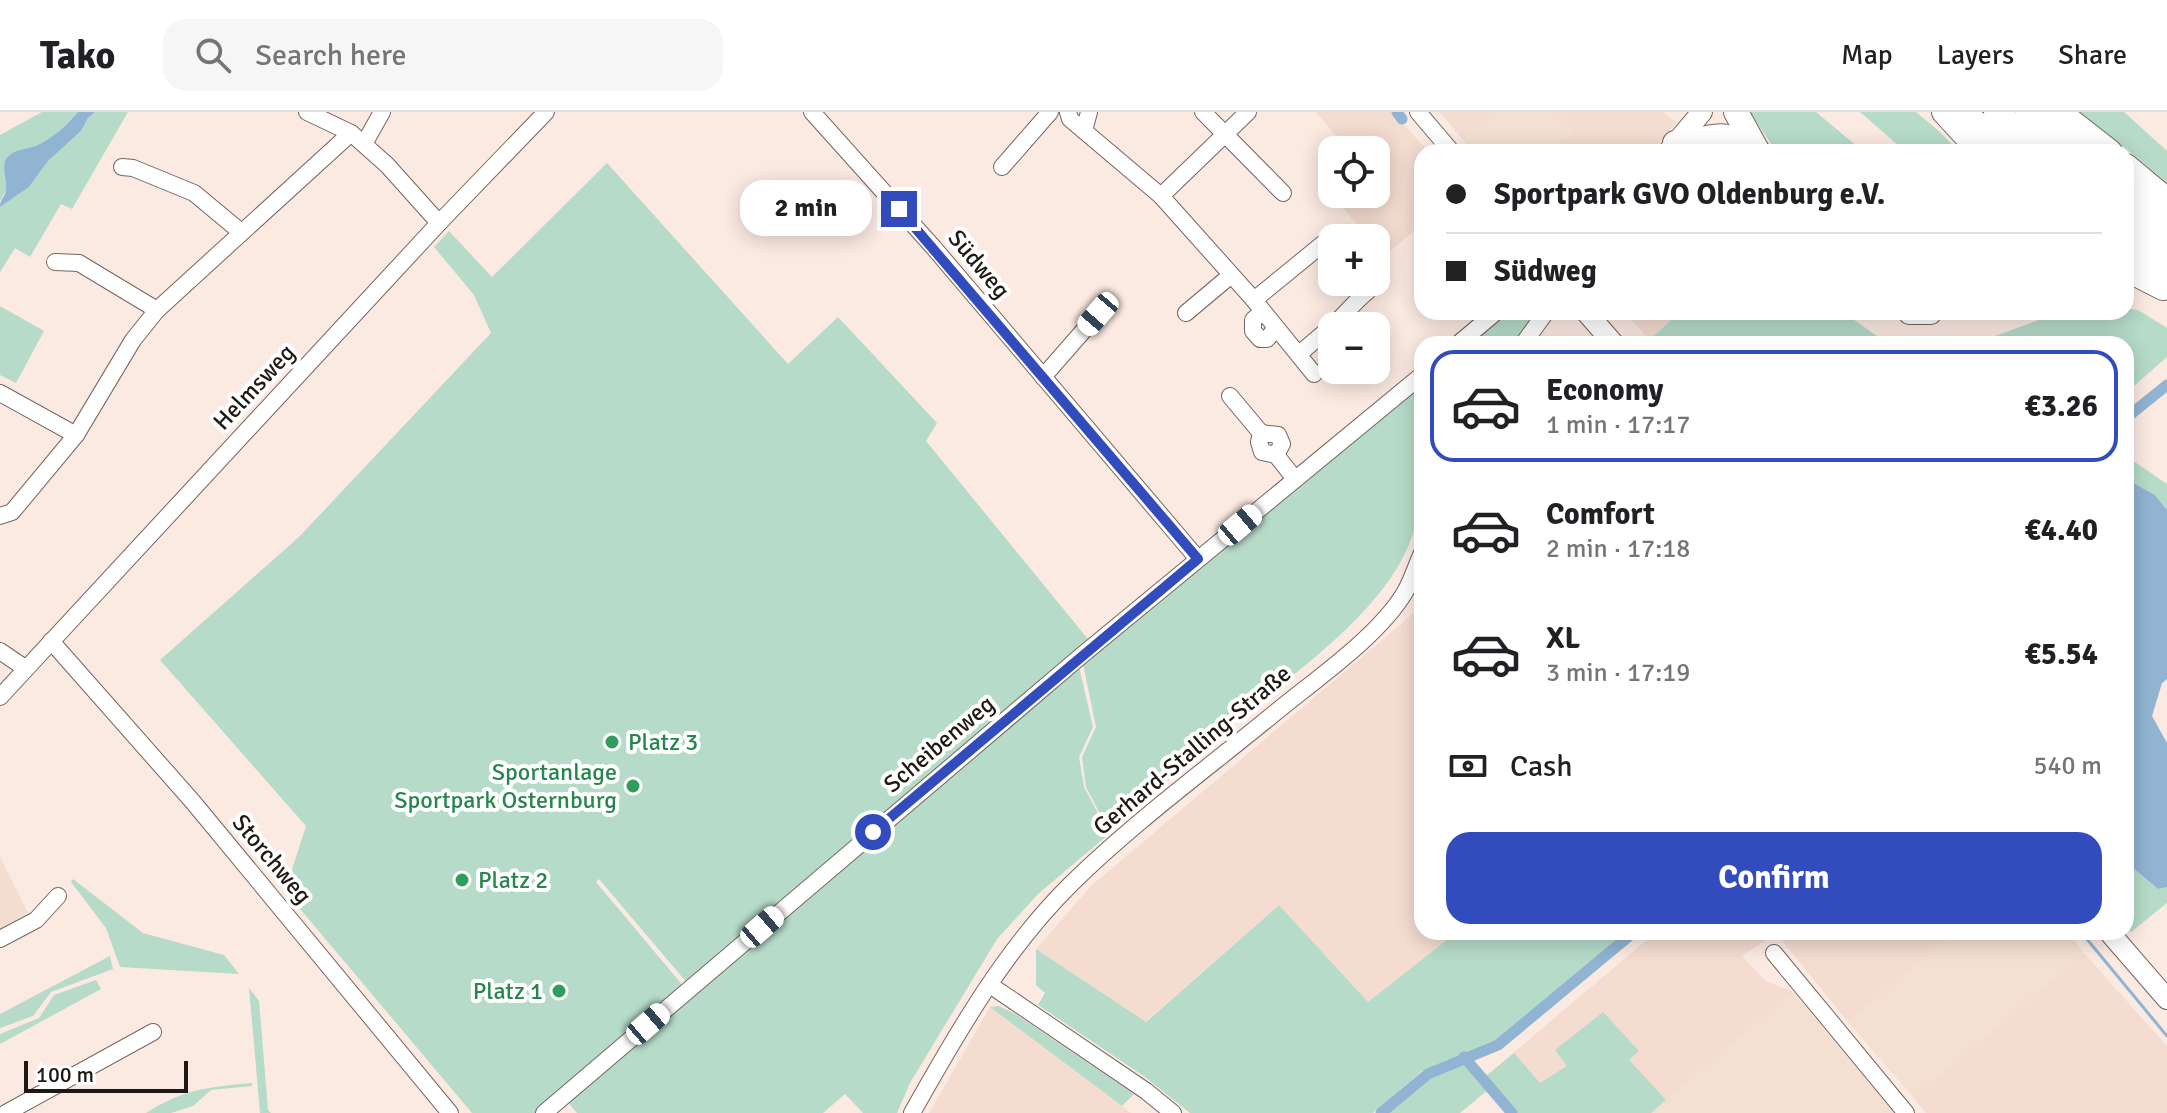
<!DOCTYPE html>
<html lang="en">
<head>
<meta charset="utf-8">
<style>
  body { margin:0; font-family:Signika,sans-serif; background:#f6f6f6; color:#202124; height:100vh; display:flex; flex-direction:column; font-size:30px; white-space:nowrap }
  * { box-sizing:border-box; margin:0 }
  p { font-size:26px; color:#757577 }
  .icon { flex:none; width:44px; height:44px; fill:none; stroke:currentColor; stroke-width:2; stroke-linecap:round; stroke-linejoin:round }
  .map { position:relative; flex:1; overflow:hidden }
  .details { position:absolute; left:1414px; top:224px; width:720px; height:604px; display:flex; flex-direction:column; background:#fff; border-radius:24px; box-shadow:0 4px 20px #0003 }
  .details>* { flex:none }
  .guide { position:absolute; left:1414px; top:32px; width:720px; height:176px; border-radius:24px; box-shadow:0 4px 20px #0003; display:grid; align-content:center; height:176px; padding:0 32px; background:#fff }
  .tools { position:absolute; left:1318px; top:24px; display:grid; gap:16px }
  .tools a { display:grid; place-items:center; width:72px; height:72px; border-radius:16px; background:#fff; box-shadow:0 4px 20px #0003; font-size:40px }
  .scale { position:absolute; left:24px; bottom:20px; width:164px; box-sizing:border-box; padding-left:8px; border:4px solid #1f1916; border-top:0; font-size:22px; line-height:28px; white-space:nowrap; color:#1f1916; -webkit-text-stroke:6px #fff; paint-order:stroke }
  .end { position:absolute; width:36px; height:36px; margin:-18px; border:10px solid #334cbd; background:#fff; box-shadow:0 0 0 4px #fff }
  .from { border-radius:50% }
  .bubble { position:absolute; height:56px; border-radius:24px; background:#fff; box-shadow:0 4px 20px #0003; font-size:26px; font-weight:700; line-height:56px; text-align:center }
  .car { position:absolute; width:24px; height:48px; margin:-24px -12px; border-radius:10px; box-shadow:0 0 6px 2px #0007; background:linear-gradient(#fff 24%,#345 0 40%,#fff 0 76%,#345 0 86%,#fff 0) }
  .guide b { display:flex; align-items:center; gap:28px; height:76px; font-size:30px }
  .guide b+b { border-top:2px solid #e0e0e0 }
  .guide i { width:20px; height:20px; background:#202124 }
  ul { padding:14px 0 0; list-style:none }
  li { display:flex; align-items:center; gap:24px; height:112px; margin:0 16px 12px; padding:0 16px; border:4px solid transparent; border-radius:24px }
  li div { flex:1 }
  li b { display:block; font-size:30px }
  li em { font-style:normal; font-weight:700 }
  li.on { border-color:#334cbd }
  li>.icon { width:72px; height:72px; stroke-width:1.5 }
  .pay { display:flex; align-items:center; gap:20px; height:88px; padding:0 32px; font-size:30px }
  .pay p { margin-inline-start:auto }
  .button { display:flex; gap:16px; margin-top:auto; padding:16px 32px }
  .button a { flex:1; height:92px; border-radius:24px; background:#334cbd; color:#fff; font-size:32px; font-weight:700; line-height:92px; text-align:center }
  header { display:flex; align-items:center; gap:48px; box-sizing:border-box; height:112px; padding:0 40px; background:#fff; border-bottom:2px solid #e0e0e0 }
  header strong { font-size:38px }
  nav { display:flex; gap:44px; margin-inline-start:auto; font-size:28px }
  .search { width:560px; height:72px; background:#f6f6f6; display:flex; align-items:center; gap:20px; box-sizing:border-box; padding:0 28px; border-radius:24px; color:#757577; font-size:30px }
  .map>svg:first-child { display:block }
  .built { fill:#f4dcd0 }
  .industrial { fill:#f3e0d0 }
  .green { fill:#b6dbc9 }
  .water { fill:#90b4d2 }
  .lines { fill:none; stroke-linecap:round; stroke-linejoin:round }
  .stream { stroke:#90b4d2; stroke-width:3 }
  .canal { stroke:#90b4d2; stroke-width:11 }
  .minor-casing { stroke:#74665f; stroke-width:18 }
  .major-casing { stroke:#74665f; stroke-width:22 }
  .highway-casing { stroke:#74665f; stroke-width:26 }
  .minor { stroke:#fff; stroke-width:16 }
  .major { stroke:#fff; stroke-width:20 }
  .highway { stroke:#fff; stroke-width:24 }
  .route { stroke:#334cbd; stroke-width:10 }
  .leisure-dot { fill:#2e9e5b; stroke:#fff; stroke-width:3 }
  .labels { text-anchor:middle; stroke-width:8; stroke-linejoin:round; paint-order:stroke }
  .street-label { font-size:24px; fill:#1f1916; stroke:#fff }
  .leisure-label { font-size:24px; fill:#27864d; stroke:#fff; text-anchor:start }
</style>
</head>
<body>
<header>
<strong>Tako</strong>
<div class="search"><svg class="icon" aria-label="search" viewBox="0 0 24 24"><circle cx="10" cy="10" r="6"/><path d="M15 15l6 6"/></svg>Search here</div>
<nav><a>Map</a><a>Layers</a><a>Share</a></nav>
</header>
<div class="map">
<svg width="2167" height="1001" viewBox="0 0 2167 1001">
  <rect width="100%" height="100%" fill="#fbeae2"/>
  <g class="built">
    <path d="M1316,0H1393L1428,40H1422V112L1383,145L1376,136V126H1368L1329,79L1332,76V82H1376V38H1348Z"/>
    <path d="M1440,0H1496L1463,28Z"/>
    <path d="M1557,0H1663L1677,10L1651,40H1555L1573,20Z"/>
    <path d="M1625,200H1680L1649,228Z"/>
    <path d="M1422,492V820H1457L1368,890L1279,793L1145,910L1036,837L1091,774L1406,508Z"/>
    <path d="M0,745L28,801L0,817Z"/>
    <path d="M1656,820H1956L1848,910L1776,821L1742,844L1766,869L1793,880L1651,1001H1516L1485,965Z"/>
    <path d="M2084,841L2167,934V1001H1926L1913,985Z"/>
    <path d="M990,895L1131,1001H929Z"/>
  </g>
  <g class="industrial">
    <path d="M1496,0H1557L1573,20L1555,40H1473L1463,28Z"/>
    <path d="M1956,820H2068L2084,841L1913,985L1848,910Z"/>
    <path d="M1793,880L1894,1001H1651L1666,988Z"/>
  </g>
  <g class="green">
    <path d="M42,0H78C67,12 57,23 42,31C27,39 21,36 6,48L7,77L0,89V23Z"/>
    <path d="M95,0H128L72,97L61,92L30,145L15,136L0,160V95L29,75L48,49L81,19L88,6Z"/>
    <path d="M1749,0H1816L1864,40H1777Z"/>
    <path d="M1860,0H1916L1940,20L1959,40H1906Z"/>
    <path d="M2080,0H2124L2167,39V70Z"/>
    <path d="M607,51L788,252L838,205L937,311L926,329L1092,532L688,872L599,767L596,770L684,875L536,1001H472L285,779L306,714L160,548L299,425L491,221L474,183L434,135L449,119L492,165Z"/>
    <path d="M0,194L44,219L16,271L0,263Z"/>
    <path d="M2126,196L2138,198L2167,216V245L2126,281V232H1964L1998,223L2060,200H2126Z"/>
    <path d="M1502,200H1540L1514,232H1468Z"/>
    <path d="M1680,200H1843L1888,232H1652L1649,228Z"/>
    <path d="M1422,266C1422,321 1430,383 1408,435C1378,503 1299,557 1243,604C1197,642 1153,681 1110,721L1086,675L1082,645L1096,615L1082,547Z"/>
    <path d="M2126,344L2167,372V398L2155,383L2126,369Z"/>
    <path d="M1078,550L1093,615L1079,645L1084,675L1109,722L1038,782L997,827L910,971L897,1001H863L845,982L823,1001H577L566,988Z"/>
    <path d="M2126,750L2158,777L2167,775V791L2131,820L2126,814Z"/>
    <path d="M73,767L143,821L224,843L239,862L120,855L106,816L71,770Z"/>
    <path d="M1279,793L1368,890L1457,820H1627L1496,929L1422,959L1373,1001H1190L1145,965L1038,893L1045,881L1036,873V837L1146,910Z"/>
    <path d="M110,844L113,857L51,880L33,904L0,916V902Z"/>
    <path d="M96,868L101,877L0,932V922L39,906L54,883Z"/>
    <path d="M249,876L259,889L268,998L271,1001H260Z"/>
    <path d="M999,894L1017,903L1134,982L1122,994L990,895Z"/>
    <path d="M1603,900L1639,939L1629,948L1666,988L1651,1001H1516L1485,965L1514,941L1540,971L1567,954L1555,938Z"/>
    <path d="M1464,949L1489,977L1460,1001H1386L1430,964Z"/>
    <path d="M252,971V974L211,978L193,994L171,1001H146C184,977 208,975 252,971Z"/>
  </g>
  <g class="water">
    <path d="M78,0H95L88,6L81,19L48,49L29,75L0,95C0,86 5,86 6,78C8,69 1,56 6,47C14,36 29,38 40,32C55,24 67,13 78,0Z"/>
    <path d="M2127,368L2155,383L2167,398V567L2162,571L2152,604L2167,631V775L2158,777L2126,750Z"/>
  </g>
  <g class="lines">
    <path class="stream" d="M2081,820L2167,924"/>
    <g class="canal">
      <path d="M1397,0L1402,7"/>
      <path d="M2126,306L2167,273"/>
      <path d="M1464,945L1512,1001"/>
      <path d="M1381,1001L1428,962L1498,933L1634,820"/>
    </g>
    <g class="minor-casing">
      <g id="minor">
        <path d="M307,0L351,21L387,53L439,111"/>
        <path d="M812,0L934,136L1198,447"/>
        <path d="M1068,0L1070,7L1161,84L1254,188L1314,262"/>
        <path d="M1203,0L1283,81"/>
        <path d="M1418,0L1452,40"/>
        <path d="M1084,19L1089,0"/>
        <path d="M364,32L382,0"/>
        <path d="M122,55L133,56L194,81L241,120"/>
        <path d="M1002,55L1050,0"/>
        <path d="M1161,84L1248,0"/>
        <path d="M55,150L79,151L157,198"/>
        <path d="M1254,188L1325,130"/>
        <path d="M1262,200L1253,208V219L1260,227H1267L1276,216"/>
        <path d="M1186,201L1230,164"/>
        <path d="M1332,214C1345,203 1354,190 1368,179"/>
        <path d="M1458,232L1496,200"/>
        <path d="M1523,232L1546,200"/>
        <path d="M1299,242L1332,214"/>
        <path d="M1043,265L1098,202"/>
        <path d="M0,281L76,323L12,400L0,404"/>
        <path d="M1230,284L1261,321"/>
        <path d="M76,323L133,228L157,198L351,21"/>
        <path d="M1276,343L1262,340L1259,330L1261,321L1278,323L1282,332L1276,343L1295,367"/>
        <path d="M51,529L193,690L450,1001"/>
        <path d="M0,539L25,556"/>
        <path d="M0,585L439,111L546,0"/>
        <path d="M0,827L36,808L58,784"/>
        <path d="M1774,841L1906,1001"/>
        <path d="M990,873L1146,979L1173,1001"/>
        <path d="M6,1001L153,920"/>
        <path d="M544,1001L1081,544L1422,263"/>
        <path d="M912,1001C957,921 1005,837 1071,772C1134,710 1208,656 1276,600C1316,567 1379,524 1405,480C1412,468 1416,454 1422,441"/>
      </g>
    </g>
    <g class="major-casing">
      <g id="major">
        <path d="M1668,40L1702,0"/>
        <path d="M1586,200L1614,232"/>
        <path d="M2109,820L2167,887"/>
      </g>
    </g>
    <g class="highway-casing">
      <g id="highway">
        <path d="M1736,0L1758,40"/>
        <path d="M1944,0L1981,40"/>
        <path d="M1962,0L2014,40"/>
        <path d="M1996,0L2046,40"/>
        <path d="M2028,0L2078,40"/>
        <path d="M2059,0L2110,40"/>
        <path d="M1675,31C1717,28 1716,14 1757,38"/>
        <path d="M2126,54L2167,88"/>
        <path d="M2126,80L2167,114"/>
        <path d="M2126,105L2167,140"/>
        <path d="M2126,130L2167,164"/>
        <path d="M2126,157L2163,176"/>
        <path d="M1910,200H1930"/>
      </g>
    </g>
    <use href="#minor" class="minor"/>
    <use href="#major" class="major"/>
    <use href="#highway" class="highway"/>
  </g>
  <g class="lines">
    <path class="route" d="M873,720L1198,447L899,97"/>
  </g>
  <g class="leisure-dot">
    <circle cx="612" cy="630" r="8"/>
    <circle cx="633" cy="674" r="8"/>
    <circle cx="462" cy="768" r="8"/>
    <circle cx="559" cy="879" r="8"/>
  </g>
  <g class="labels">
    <g class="street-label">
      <text transform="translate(979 152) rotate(50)" y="8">Südweg</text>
      <text transform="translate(254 275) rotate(-47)" y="8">Helmsweg</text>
      <text transform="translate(939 632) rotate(-40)" y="8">Scheibenweg</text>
      <text transform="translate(1192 638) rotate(-40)" y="8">Gerhard-Stalling-Straße</text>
      <text transform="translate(272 747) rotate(50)" y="8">Storchweg</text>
    </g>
    <g class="leisure-label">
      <text x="628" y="638">Platz 3</text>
      <text x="617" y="668" text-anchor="end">Sportanlage<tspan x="617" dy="28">Sportpark Osternburg</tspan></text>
      <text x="478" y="776">Platz 2</text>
      <text x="543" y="887" text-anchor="end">Platz 1</text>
    </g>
  </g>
</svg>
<div class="tools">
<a><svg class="icon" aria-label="locate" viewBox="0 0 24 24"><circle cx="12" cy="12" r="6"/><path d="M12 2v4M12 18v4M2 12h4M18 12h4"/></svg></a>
<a>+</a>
<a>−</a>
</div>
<div class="scale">100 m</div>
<i class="end from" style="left:873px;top:720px"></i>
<i class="end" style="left:899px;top:97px"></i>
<div class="bubble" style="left:740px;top:68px;width:132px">2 min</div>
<i class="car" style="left:1098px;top:202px;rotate:221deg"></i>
<i class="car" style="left:1240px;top:413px;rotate:50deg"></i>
<i class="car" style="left:762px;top:815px;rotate:49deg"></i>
<i class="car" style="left:648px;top:912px;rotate:49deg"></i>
<div class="guide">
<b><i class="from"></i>Sportpark GVO Oldenburg e.V.</b>
<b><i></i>Südweg</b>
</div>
<section class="details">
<ul>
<li class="on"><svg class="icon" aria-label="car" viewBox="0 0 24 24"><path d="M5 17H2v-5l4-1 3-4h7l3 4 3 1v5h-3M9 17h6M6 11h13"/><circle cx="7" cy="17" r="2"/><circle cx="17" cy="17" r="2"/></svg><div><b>Economy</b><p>1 min · 17:17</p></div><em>€3.26</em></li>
<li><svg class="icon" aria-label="car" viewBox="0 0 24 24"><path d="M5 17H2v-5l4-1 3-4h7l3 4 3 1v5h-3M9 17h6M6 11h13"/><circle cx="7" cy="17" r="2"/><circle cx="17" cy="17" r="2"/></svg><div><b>Comfort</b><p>2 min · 17:18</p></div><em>€4.40</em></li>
<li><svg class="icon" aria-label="car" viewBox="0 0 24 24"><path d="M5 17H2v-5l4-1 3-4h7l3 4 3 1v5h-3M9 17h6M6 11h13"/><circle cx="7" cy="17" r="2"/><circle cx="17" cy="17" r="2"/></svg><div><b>XL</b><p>3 min · 17:19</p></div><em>€5.54</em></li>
</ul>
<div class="pay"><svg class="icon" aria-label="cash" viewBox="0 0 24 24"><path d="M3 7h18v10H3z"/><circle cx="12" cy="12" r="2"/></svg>Cash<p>540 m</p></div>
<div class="button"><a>Confirm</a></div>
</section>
</div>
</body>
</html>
